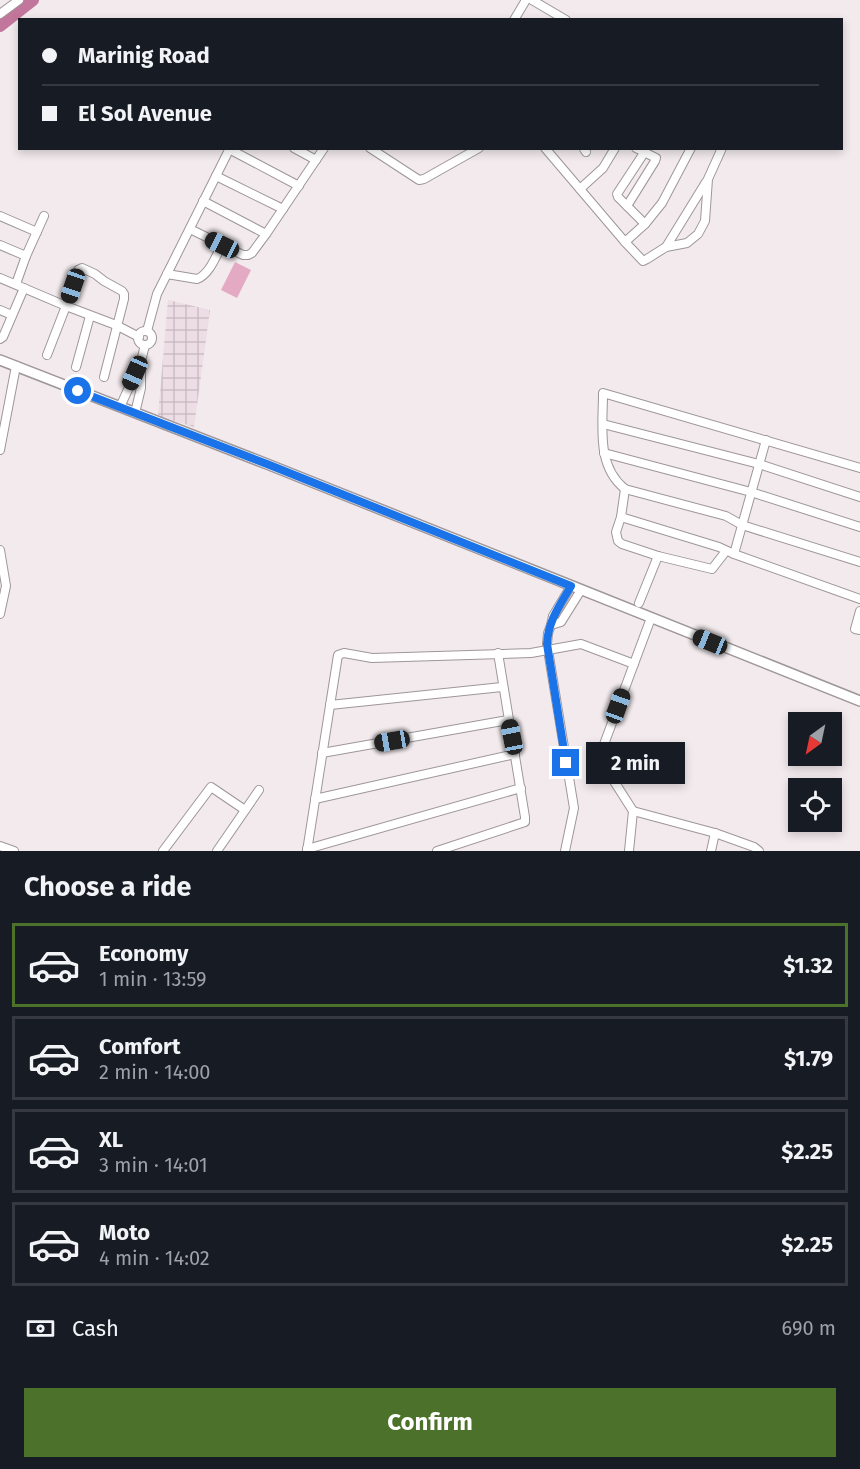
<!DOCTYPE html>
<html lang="en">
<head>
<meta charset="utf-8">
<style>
  body { margin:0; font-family:"Fira Sans",sans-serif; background:#242831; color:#f1f3f6; height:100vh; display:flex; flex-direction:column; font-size:22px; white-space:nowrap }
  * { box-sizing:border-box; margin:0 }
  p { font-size:20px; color:#9ea1a6 }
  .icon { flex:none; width:33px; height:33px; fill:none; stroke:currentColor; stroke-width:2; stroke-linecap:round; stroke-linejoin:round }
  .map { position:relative; height:851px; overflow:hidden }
  .drawer { display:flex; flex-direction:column; background:#171b24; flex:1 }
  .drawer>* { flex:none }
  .banner { position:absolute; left:18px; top:18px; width:825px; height:132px; border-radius:0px; box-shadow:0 3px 9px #0003; display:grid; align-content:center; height:132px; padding:0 24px; background:#171b24 }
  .needle { width:39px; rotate:213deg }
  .controls { position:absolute; left:788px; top:712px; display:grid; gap:12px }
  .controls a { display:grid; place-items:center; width:54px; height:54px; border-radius:0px; background:#171b24; box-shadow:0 3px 9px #0003; font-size:30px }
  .end { position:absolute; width:27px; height:27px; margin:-14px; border:8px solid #1a73e8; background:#fff; box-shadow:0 0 0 3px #fff }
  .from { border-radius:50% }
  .bubble { position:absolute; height:42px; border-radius:0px; background:#171b24; box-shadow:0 3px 9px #0003; font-size:20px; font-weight:700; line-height:42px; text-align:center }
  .car { position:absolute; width:18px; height:36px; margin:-18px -9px; border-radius:8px; box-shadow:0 0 4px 2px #0007; background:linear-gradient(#222 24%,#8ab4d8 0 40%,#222 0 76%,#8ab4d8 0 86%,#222 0) }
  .banner b { display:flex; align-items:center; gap:21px; height:57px; font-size:22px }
  .banner b+b { border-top:2px solid #363941 }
  .banner i { width:15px; height:15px; background:#f1f3f6 }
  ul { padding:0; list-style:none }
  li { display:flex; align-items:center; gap:18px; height:84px; margin:0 12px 9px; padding:0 12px; border:3px solid #363941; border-radius:0px }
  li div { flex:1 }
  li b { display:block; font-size:22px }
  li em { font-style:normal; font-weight:700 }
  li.current { border-color:#4c712a }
  li>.icon { width:54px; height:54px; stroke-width:1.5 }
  h2 { padding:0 24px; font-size:27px; line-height:72px }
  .pay { display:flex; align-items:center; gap:15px; height:66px; padding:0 24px; font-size:22px }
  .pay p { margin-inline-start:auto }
  .action { display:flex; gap:12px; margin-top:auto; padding:12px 24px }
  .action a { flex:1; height:69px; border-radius:0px; background:#4c712a; color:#fff; font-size:24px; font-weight:700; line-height:69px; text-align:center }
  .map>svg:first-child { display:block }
  .industrial { fill:url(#industrial-grid) }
  .green { fill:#e4aac4 }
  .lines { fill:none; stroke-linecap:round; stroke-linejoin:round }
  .river { stroke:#c3769b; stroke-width:12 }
  .minor-casing { stroke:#9e9699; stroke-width:10 }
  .tertiary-casing { stroke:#9e9699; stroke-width:12 }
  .minor { stroke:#fff; stroke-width:8 }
  .tertiary { stroke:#fff; stroke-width:9 }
  .route { stroke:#1a73e8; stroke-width:8 }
</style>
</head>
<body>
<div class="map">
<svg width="860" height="851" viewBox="0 0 860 851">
  <defs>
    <pattern id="industrial-grid" width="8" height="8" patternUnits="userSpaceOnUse" patternTransform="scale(1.5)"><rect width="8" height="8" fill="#eddde4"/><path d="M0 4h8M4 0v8" fill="none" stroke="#ccbec4"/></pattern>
  </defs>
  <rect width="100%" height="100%" fill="#f2eaed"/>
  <path class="industrial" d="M168,300L210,310L194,427L158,416Z"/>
  <path class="green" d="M235,262L251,270L237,298L221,290Z"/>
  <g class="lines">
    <path class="river" d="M0,26L33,0"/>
    <g class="minor-casing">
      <g id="minor">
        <path d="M532,0L566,20"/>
        <path d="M0,14L19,0"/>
        <path d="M514,20L526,0"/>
        <path d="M294,148L316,160"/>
        <path d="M370,148L419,180L424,179L479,148"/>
        <path d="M545,148L625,242L643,261L647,259L666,247L687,243L698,234L705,221L708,179L722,148"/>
        <path d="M229,149L299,186"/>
        <path d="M584,149L586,152"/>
        <path d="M644,153L617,194L618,197L645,224"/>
        <path d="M216,176L283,209"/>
        <path d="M580,189L603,168L615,148"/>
        <path d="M203,201L266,234"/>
        <path d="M627,206L655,161L656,158L636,148"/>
        <path d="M0,216L37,232"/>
        <path d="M190,229L243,255H248L252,253L266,234L324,148"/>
        <path d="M625,242L645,224L662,203L691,148"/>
        <path d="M0,245L26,256"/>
        <path d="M666,247L706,182"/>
        <path d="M167,274L197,279C209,275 216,256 222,245"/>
        <path d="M0,278L66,306L47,355"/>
        <path d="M16,284L26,256L44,216"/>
        <path d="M0,310L12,315"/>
        <path d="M147,331L157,294L230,148"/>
        <circle cx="145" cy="338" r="7"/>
        <path d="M0,339L3,337L24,288"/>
        <path d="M76,367L90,316"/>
        <path d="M104,377L124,299V294L122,291L104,281L95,274L82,268L78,270L66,306L116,325L139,337"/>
        <path d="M120,407L141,361L145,345"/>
        <path d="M135,413L141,388V364"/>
        <path d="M603,424L759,464L860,497"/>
        <path d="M766,440L734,554L860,599"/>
        <path d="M0,450L16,366"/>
        <path d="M604,453L751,492L860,527"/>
        <path d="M860,468L603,393C603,426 596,466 625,489L726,516L742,525L860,562"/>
        <path d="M625,489L621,517L719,547L734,554"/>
        <path d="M621,517L616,532L618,541L622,544L658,556L712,569L726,551"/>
        <path d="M0,550L6,586L0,614"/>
        <path d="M639,603L658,556"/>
        <path d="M860,611L855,629L860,630"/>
        <path d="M551,625L561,622L581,590"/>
        <path d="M330,705L502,687"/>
        <path d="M322,753L508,720"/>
        <path d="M315,799L515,754"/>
        <path d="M633,811L715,833L754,847L759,851"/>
        <path d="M0,846L14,851"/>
        <path d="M307,849L521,788"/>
        <path d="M163,851L211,787L245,810"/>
        <path d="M217,851L259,790"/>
        <path d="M307,851L338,655L344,653L372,658L531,653L581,644L634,664"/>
        <path d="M437,851L525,822V817L498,653"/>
        <path d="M565,851L574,808L547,644L548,633L551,625L553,616L571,586"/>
        <path d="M629,851L633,811L605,767C602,760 602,755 603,747L651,618"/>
        <path d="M711,851L715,833"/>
      </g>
    </g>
    <g class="tertiary-casing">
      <path id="tertiary" d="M0,360L267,464L860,701"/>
    </g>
    <use href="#minor" class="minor"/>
    <use href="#tertiary" class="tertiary"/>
  </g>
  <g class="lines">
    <path class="route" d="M78,391L267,464L571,586C560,605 548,621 547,644L566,763"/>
  </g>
</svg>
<div class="controls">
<a><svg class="needle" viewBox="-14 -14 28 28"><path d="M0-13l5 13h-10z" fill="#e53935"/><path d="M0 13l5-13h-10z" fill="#9ea1a6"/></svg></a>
<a><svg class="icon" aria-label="locate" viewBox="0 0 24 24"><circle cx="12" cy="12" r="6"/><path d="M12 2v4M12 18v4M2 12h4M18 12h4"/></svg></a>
</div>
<i class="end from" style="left:78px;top:391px"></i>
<i class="end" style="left:566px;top:763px"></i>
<div class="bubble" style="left:586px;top:742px;width:99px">2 min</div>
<i class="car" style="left:222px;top:245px;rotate:296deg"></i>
<i class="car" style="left:73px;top:286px;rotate:199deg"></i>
<i class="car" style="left:135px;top:373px;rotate:204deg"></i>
<i class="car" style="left:710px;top:642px;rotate:292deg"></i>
<i class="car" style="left:618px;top:706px;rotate:20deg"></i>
<i class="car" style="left:512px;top:737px;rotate:349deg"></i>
<i class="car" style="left:392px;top:741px;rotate:260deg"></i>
<div class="banner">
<b><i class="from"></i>Marinig Road</b>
<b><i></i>El Sol Avenue</b>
</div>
</div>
<section class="drawer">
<h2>Choose a ride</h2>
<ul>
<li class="current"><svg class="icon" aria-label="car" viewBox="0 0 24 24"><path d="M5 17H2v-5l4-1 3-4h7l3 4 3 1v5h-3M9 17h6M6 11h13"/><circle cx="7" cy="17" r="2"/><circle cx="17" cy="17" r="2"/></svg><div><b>Economy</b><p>1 min · 13:59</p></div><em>$1.32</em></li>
<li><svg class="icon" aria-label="car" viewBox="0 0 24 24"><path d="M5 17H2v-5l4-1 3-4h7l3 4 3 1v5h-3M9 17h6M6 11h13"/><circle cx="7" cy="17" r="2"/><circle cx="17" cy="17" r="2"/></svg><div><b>Comfort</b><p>2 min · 14:00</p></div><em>$1.79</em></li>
<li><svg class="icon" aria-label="car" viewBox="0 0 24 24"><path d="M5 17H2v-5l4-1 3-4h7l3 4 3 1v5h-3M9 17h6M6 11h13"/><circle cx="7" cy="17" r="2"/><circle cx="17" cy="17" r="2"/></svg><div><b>XL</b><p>3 min · 14:01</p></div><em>$2.25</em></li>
<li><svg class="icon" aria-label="car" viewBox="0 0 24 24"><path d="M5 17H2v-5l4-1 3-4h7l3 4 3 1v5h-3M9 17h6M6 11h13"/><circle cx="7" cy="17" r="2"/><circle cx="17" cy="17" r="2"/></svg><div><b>Moto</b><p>4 min · 14:02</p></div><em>$2.25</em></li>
</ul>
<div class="pay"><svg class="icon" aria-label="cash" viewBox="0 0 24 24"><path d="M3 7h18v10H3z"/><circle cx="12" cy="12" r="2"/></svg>Cash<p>690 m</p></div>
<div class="action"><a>Confirm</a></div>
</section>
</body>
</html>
